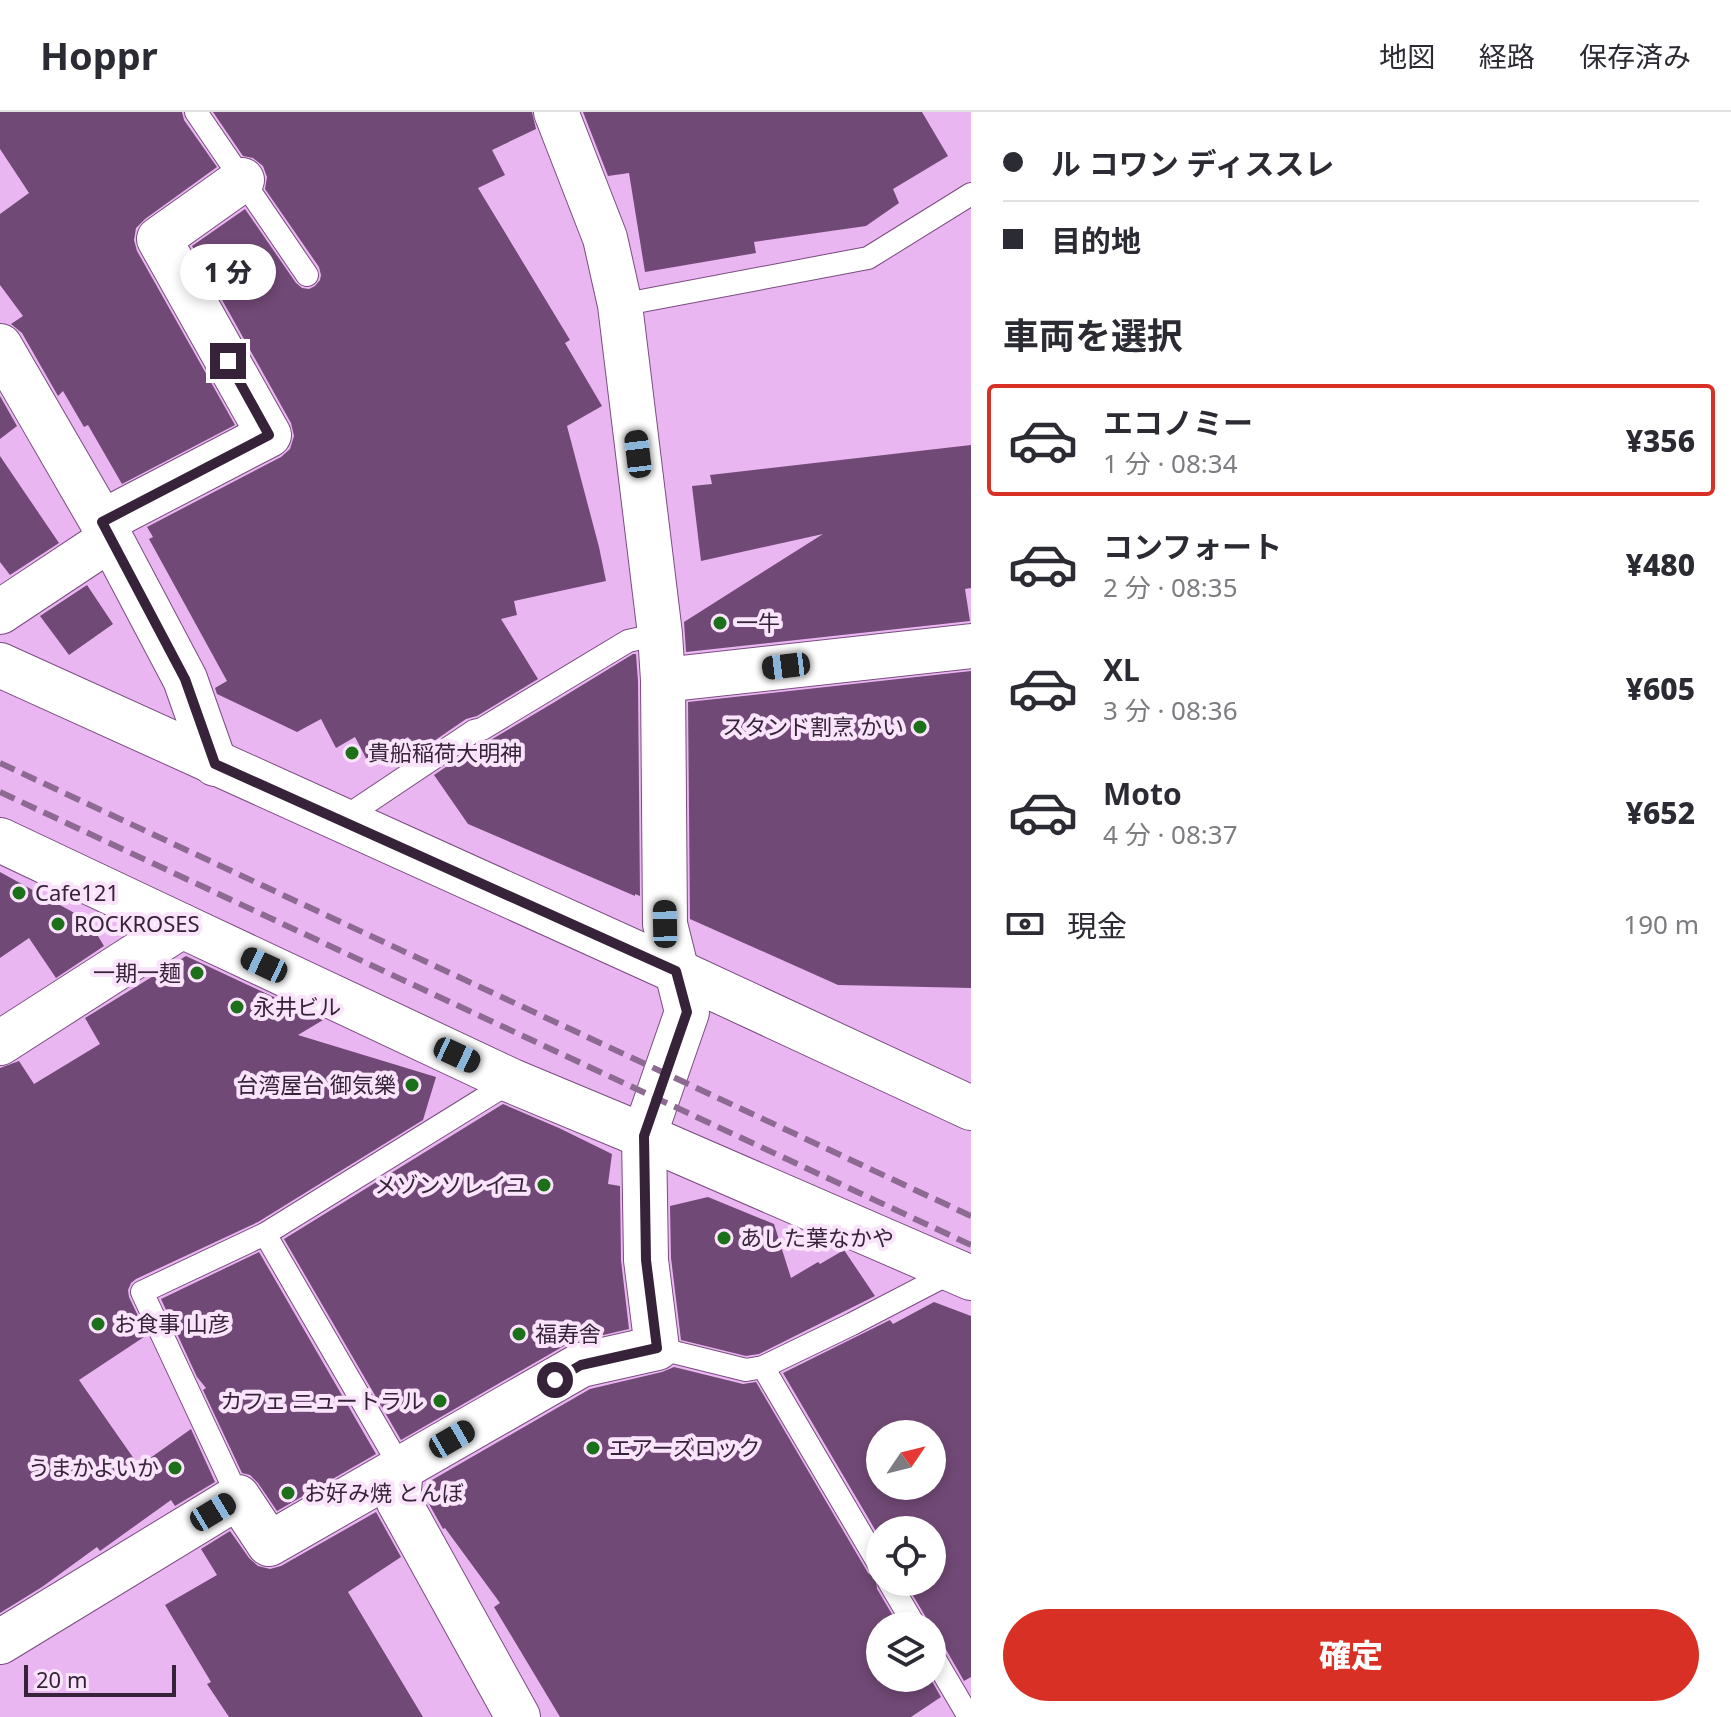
<!DOCTYPE html>
<html lang="ja">
<head>
<meta charset="utf-8">
<style>
  body { margin:0; font-family:"Noto Sans","Noto Sans JP",sans-serif; background:#f2f2f3; color:#2b2b33; height:100vh; display:flex; flex-direction:column; font-size:30px; white-space:nowrap }
  * { box-sizing:border-box; margin:0 }
  p { font-size:26px; color:#7c7c81 }
  .icon { flex:none; width:44px; height:44px; fill:none; stroke:currentColor; stroke-width:2; stroke-linecap:round; stroke-linejoin:round }
  .map { position:relative; flex:1; overflow:hidden }
  .details { display:flex; flex-direction:column; background:#fff; width:760px }
  .details>* { flex:none }
  .hud { display:grid; align-content:center; height:176px; padding:0 32px; background:#fff }
  .needle { width:52px; rotate:55deg }
  .buttons { position:absolute; left:866px; top:1308px; display:grid; gap:16px }
  .buttons a { display:grid; place-items:center; width:80px; height:80px; border-radius:50%; background:#fff; box-shadow:0 4px 12px #0003; font-size:40px }
  .scale { position:absolute; left:24px; bottom:20px; width:152px; box-sizing:border-box; padding-left:8px; border:4px solid #362239; border-top:0; font-size:22px; line-height:28px; white-space:nowrap; color:#362239; -webkit-text-stroke:6px #f9e4fc; paint-order:stroke }
  .end { position:absolute; width:36px; height:36px; margin:-18px; border:10px solid #362239; background:#fff; box-shadow:0 0 0 4px #fff }
  .from { border-radius:50% }
  .bubble { position:absolute; height:56px; border-radius:28px; background:#fff; box-shadow:0 4px 12px #0003; font-size:26px; font-weight:800; line-height:56px; text-align:center }
  .car { position:absolute; width:24px; height:48px; margin:-24px -12px; border-radius:10px; box-shadow:0 0 6px 2px #0007; background:linear-gradient(#222 24%,#8ab4d8 0 40%,#222 0 76%,#8ab4d8 0 86%,#222 0) }
  .hud b { display:flex; align-items:center; gap:28px; height:76px; font-size:30px }
  .hud b+b { border-top:2px solid #e1e1e2 }
  .hud i { width:20px; height:20px; background:#2b2b33 }
  ul { padding:0; list-style:none }
  li { display:flex; align-items:center; gap:24px; height:112px; margin:0 16px 12px; padding:0 16px; border:4px solid transparent; border-radius:8px }
  li div { flex:1 }
  li b { display:block; font-size:30px }
  li em { font-style:normal; font-weight:800 }
  li.on { border-color:#d93025 }
  li>.icon { width:72px; height:72px; stroke-width:1.5 }
  h2 { padding:0 32px; font-size:36px; line-height:96px }
  .pay { display:flex; align-items:center; gap:20px; height:88px; padding:0 32px; font-size:30px }
  .pay p { margin-inline-start:auto }
  .button { display:flex; gap:16px; margin-top:auto; padding:16px 32px }
  .button a { flex:1; height:92px; border-radius:48px; background:#d93025; color:#fff; font-size:32px; font-weight:800; line-height:92px; text-align:center }
  header { display:flex; align-items:center; gap:48px; box-sizing:border-box; height:112px; padding:0 40px; background:#fff; border-bottom:2px solid #e1e1e2 }
  header strong { font-size:38px }
  nav { display:flex; gap:44px; margin-inline-start:auto; font-size:28px }
  main { display:flex; flex:1; min-height:0 }
  .map>svg:first-child { display:block }
  .building { fill:#714976; fill-rule:evenodd }
  .lines { fill:none; stroke-linecap:round; stroke-linejoin:round }
  .lane-casing { stroke:#7a4c80; stroke-width:24 }
  .street-casing { stroke:#7a4c80; stroke-width:46 }
  .secondary-casing { stroke:#7a4c80; stroke-width:46 }
  .lane { stroke:#fff; stroke-width:22 }
  .street { stroke:#fff; stroke-width:44 }
  .secondary { stroke:#fff; stroke-width:44 }
  .rail { stroke:#8d6a92; stroke-width:6; stroke-dasharray:16 8; stroke-linecap:butt }
  .route { stroke:#362239; stroke-width:10 }
  .poi-dot { fill:#1c7019; stroke:#f9e4fc; stroke-width:3 }
  .labels { text-anchor:middle; stroke-width:8; stroke-linejoin:round; paint-order:stroke }
  .poi-label { font-size:22px; fill:#362239; stroke:#f9e4fc; text-anchor:start }
</style>
</head>
<body>
<header>
<strong>Hoppr</strong>
<nav><a>地図</a><a>経路</a><a>保存済み</a></nav>
</header>
<main>
<div class="map">
<svg width="971" height="1605" viewBox="0 0 971 1605">
  <rect width="100%" height="100%" fill="#eab6f1"/>
  <g class="building">
    <path d="M0,0H182L184,8L217,55L145,107L136,116L134,128L137,139L235,313L122,372L88,313L84,315L63,279L58,284L22,221L11,212L23,204L0,173V102L29,81L0,37Z"/>
    <path d="M213,0H532L536,17L492,38L505,63L478,76L570,228L565,231L602,294L567,314L599,435L606,469L514,489L517,503L501,507L538,567L477,604L466,607L418,640L408,625L367,648L355,625L336,636L321,607L297,620L217,582L215,576L227,569L149,427L153,425L147,415L281,345L290,337L294,324L291,311L192,134L245,97L296,171L302,176L309,177L315,174L320,168L321,163L319,155L265,77L267,65L263,54L253,46L243,44Z"/>
    <path d="M583,0H922L948,44L893,77L899,91L866,114L754,130L756,141L645,160L629,61L608,64Z"/>
    <path d="M0,284L17,314L0,327Z"/>
    <path d="M971,333V476L965,477L970,509L686,540L684,510L823,422L701,449L692,374L712,372L710,363Z"/>
    <path d="M0,344L59,431L10,463L0,450Z"/>
    <path d="M87,473L113,512L69,543L40,504Z"/>
    <path d="M633,542H636L638,569L640,784L635,782V784L468,712L434,663L480,632L489,629L553,591Z"/>
    <path d="M971,559V876L838,873L690,807L688,590Z"/>
    <path d="M0,760L89,809L104,834L56,866L29,826L0,846Z"/>
    <path d="M186,844L323,908L298,923L436,965L423,1008L258,1110L136,1167L131,1171L128,1178L129,1185L147,1223L79,1268L139,1354L191,1317L215,1370L175,1394L171,1388L100,1439L97,1435L42,1475L0,1501V956L19,949L34,972L100,932L85,906Z"/>
    <path d="M503,992L559,1016L612,1042L608,1072L620,1074L621,1148L629,1217L569,1231L401,1328L284,1127Z"/>
    <path d="M708,1085L774,1112L791,1166L818,1150L820,1152L844,1138L875,1184L759,1242L746,1244L681,1228L671,1146L670,1094Z"/>
    <path d="M259,1140L376,1342L277,1399L258,1371L250,1363L242,1361L203,1278L206,1276L197,1265L161,1187Z"/>
    <path d="M934,1190L971,1204V1565L964,1569L944,1534L938,1530L932,1528V1514H929L927,1507L905,1470H932V1418H880V1426L783,1261L890,1208L893,1212ZM880,1322H932V1374H880Z"/>
    <path d="M674,1255L743,1272L756,1270L868,1461L876,1467L877,1477L899,1514H880V1566H930L941,1585L911,1605H560L494,1495L500,1491L445,1416L443,1417L424,1383L425,1372L590,1277L662,1260Z"/>
    <path d="M376,1400L401,1445L348,1480L423,1605H229L207,1572L211,1570L165,1493L217,1463L201,1437L230,1419L249,1446L258,1454L270,1457L281,1454Z"/>
  </g>
  <g class="lines">
    <g class="lane-casing">
      <g id="lane">
        <path d="M196,0L307,163"/>
        <path d="M620,193L868,146L971,82"/>
        <path d="M341,708L474,619L482,617L628,529L660,522"/>
        <path d="M657,1236L746,1258L763,1255L852,1212L954,1159"/>
        <path d="M763,1255L880,1454"/>
        <path d="M401,1356L265,1122L512,969"/>
        <path d="M238,1385L142,1180L265,1122"/>
        <path d="M889,1470L915,1514"/>
        <path d="M932,1542L969,1605"/>
      </g>
    </g>
    <g class="street-casing">
      <g id="street">
        <path d="M0,234L102,410L185,567L215,652"/>
        <path d="M102,410L269,323L159,127L242,68"/>
        <path d="M0,500L110,427"/>
        <path d="M663,568L971,534"/>
        <path d="M0,728L182,814"/>
        <path d="M0,931L182,814L512,969L644,1024L971,1166"/>
        <path d="M401,1356L398,1388L518,1605"/>
        <path d="M0,1530L238,1385L269,1432L581,1253L657,1236L646,1148L644,1024L687,900L665,812L663,568L660,522L620,193L605,126L556,0"/>
      </g>
    </g>
    <g class="secondary-casing">
      <path id="secondary" d="M0,553L676,859L971,996"/>
    </g>
    <use href="#lane" class="lane"/>
    <use href="#street" class="street"/>
    <use href="#secondary" class="secondary"/>
    <g class="rail">
      <path d="M0,651L971,1104"/>
      <path d="M0,680L971,1133"/>
    </g>
  </g>
  <g class="lines">
    <path class="route" d="M228,249L269,323L102,410L185,567L215,652L676,859L687,900L644,1024L646,1148L657,1236L581,1253L555,1268"/>
  </g>
  <g class="poi-dot">
    <circle cx="720" cy="511" r="8"/>
    <circle cx="920" cy="615" r="8"/>
    <circle cx="352" cy="641" r="8"/>
    <circle cx="19" cy="781" r="8"/>
    <circle cx="58" cy="812" r="8"/>
    <circle cx="197" cy="861" r="8"/>
    <circle cx="237" cy="895" r="8"/>
    <circle cx="412" cy="973" r="8"/>
    <circle cx="544" cy="1073" r="8"/>
    <circle cx="724" cy="1126" r="8"/>
    <circle cx="98" cy="1212" r="8"/>
    <circle cx="519" cy="1222" r="8"/>
    <circle cx="440" cy="1289" r="8"/>
    <circle cx="593" cy="1336" r="8"/>
    <circle cx="175" cy="1356" r="8"/>
    <circle cx="288" cy="1381" r="8"/>
  </g>
  <g class="labels">
    <g class="poi-label">
      <text x="736" y="519">一牛</text>
      <text x="904" y="623" text-anchor="end">スタンド割烹 かい</text>
      <text x="368" y="649">貴船稲荷大明神</text>
      <text x="35" y="789">Cafe121</text>
      <text x="74" y="820">ROCKROSES</text>
      <text x="181" y="869" text-anchor="end">一期一麺</text>
      <text x="253" y="903">永井ビル</text>
      <text x="396" y="981" text-anchor="end">台湾屋台 御気樂</text>
      <text x="528" y="1081" text-anchor="end">メゾンソレイユ</text>
      <text x="740" y="1134">あした葉なかや</text>
      <text x="114" y="1220">お食事 山彦</text>
      <text x="535" y="1230">福寿舎</text>
      <text x="424" y="1297" text-anchor="end">カフェ ニュートラル</text>
      <text x="609" y="1344">エアーズロック</text>
      <text x="159" y="1364" text-anchor="end">うまかよいか</text>
      <text x="304" y="1389">お好み焼 とんぼ</text>
    </g>
  </g>
</svg>
<div class="buttons">
<a><svg class="needle" viewBox="-14 -14 28 28"><path d="M0-13l5 13h-10z" fill="#e53935"/><path d="M0 13l5-13h-10z" fill="#7c7c81"/></svg></a>
<a><svg class="icon" aria-label="locate" viewBox="0 0 24 24"><circle cx="12" cy="12" r="6"/><path d="M12 2v4M12 18v4M2 12h4M18 12h4"/></svg></a>
<a><svg class="icon" aria-label="layers" viewBox="0 0 24 24"><path d="M12 4l9 5-9 5-9-5zM3 14l9 5 9-5"/></svg></a>
</div>
<div class="scale">20 m</div>
<i class="end from" style="left:555px;top:1268px"></i>
<i class="end" style="left:228px;top:249px"></i>
<div class="bubble" style="left:180px;top:132px;width:96px">1 分</div>
<i class="car" style="left:638px;top:342px;rotate:353deg"></i>
<i class="car" style="left:786px;top:554px;rotate:263deg"></i>
<i class="car" style="left:665px;top:812px;rotate:359deg"></i>
<i class="car" style="left:264px;top:853px;rotate:295deg"></i>
<i class="car" style="left:457px;top:943px;rotate:115deg"></i>
<i class="car" style="left:452px;top:1327px;rotate:60deg"></i>
<i class="car" style="left:213px;top:1400px;rotate:59deg"></i>
</div>
<section class="details">
<div class="hud">
<b><i class="from"></i>ル コワン ディススレ</b>
<b><i></i>目的地</b>
</div>
<h2>車両を選択</h2>
<ul>
<li class="on"><svg class="icon" aria-label="car" viewBox="0 0 24 24"><path d="M5 17H2v-5l4-1 3-4h7l3 4 3 1v5h-3M9 17h6M6 11h13"/><circle cx="7" cy="17" r="2"/><circle cx="17" cy="17" r="2"/></svg><div><b>エコノミー</b><p>1 分 · 08:34</p></div><em>¥356</em></li>
<li><svg class="icon" aria-label="car" viewBox="0 0 24 24"><path d="M5 17H2v-5l4-1 3-4h7l3 4 3 1v5h-3M9 17h6M6 11h13"/><circle cx="7" cy="17" r="2"/><circle cx="17" cy="17" r="2"/></svg><div><b>コンフォート</b><p>2 分 · 08:35</p></div><em>¥480</em></li>
<li><svg class="icon" aria-label="car" viewBox="0 0 24 24"><path d="M5 17H2v-5l4-1 3-4h7l3 4 3 1v5h-3M9 17h6M6 11h13"/><circle cx="7" cy="17" r="2"/><circle cx="17" cy="17" r="2"/></svg><div><b>XL</b><p>3 分 · 08:36</p></div><em>¥605</em></li>
<li><svg class="icon" aria-label="car" viewBox="0 0 24 24"><path d="M5 17H2v-5l4-1 3-4h7l3 4 3 1v5h-3M9 17h6M6 11h13"/><circle cx="7" cy="17" r="2"/><circle cx="17" cy="17" r="2"/></svg><div><b>Moto</b><p>4 分 · 08:37</p></div><em>¥652</em></li>
</ul>
<div class="pay"><svg class="icon" aria-label="cash" viewBox="0 0 24 24"><path d="M3 7h18v10H3z"/><circle cx="12" cy="12" r="2"/></svg>現金<p>190 m</p></div>
<div class="button"><a>確定</a></div>
</section>
</main>
</body>
</html>
